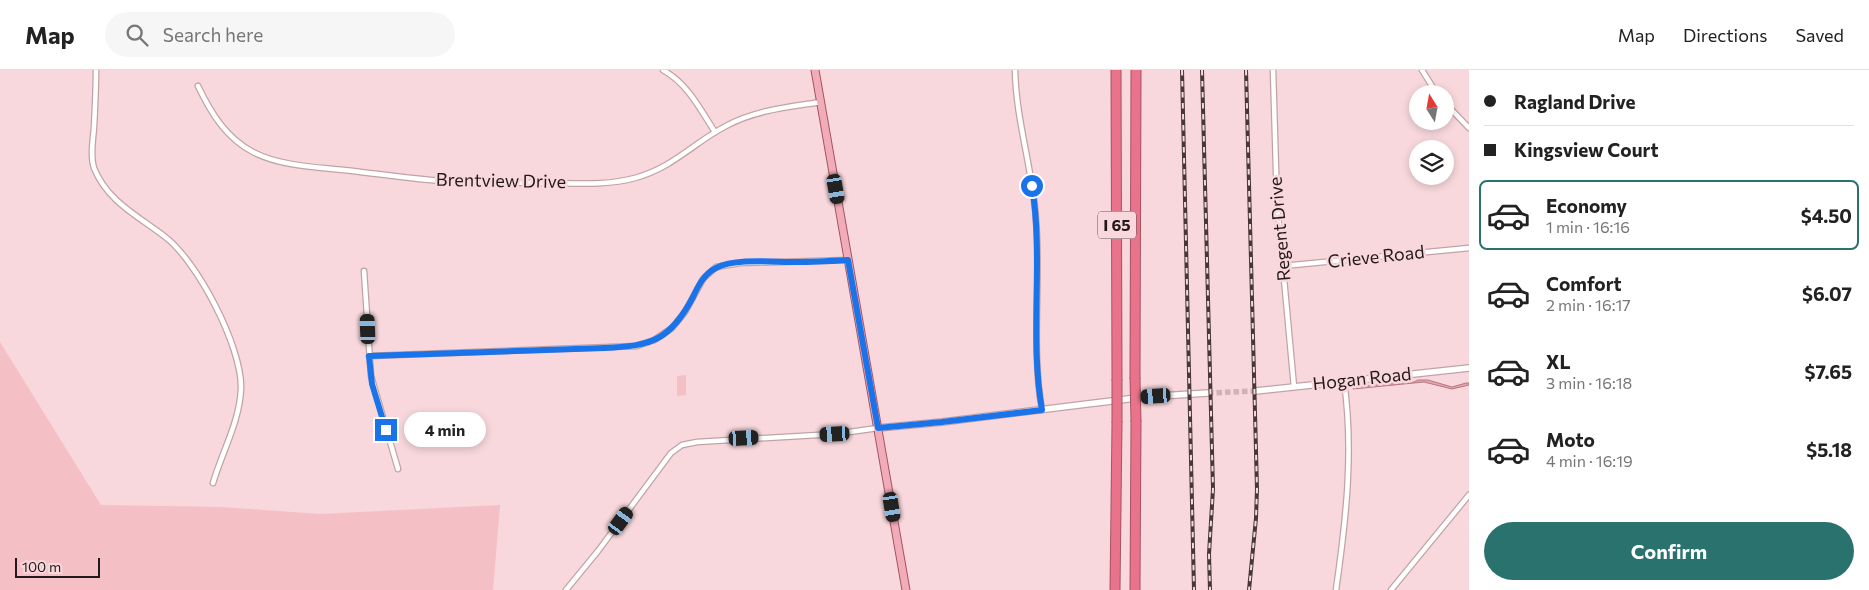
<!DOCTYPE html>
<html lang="en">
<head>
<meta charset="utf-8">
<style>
  body { margin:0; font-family:Commissioner,sans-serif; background:#f6f6f6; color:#222; height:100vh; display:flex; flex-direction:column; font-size:19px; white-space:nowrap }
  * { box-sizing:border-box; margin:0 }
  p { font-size:16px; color:#767676 }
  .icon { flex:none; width:28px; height:28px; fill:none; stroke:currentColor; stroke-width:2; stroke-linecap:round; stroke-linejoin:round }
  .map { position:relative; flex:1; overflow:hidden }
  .drawer { display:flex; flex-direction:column; background:#fff; width:400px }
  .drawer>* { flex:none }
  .hud { display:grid; align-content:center; height:110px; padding:0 15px; background:#fff }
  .needle { width:32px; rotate:349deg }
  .tools { position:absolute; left:1409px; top:15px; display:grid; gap:10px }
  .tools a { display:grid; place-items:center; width:45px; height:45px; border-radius:50%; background:#fff; box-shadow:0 2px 8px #0003; font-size:25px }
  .scale { position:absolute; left:15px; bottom:12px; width:85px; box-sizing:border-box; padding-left:5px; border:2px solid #24191a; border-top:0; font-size:14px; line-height:18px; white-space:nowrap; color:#24191a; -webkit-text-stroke:4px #f8d8dc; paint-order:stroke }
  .end { position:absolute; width:22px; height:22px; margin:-11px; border:6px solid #1a73e8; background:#fff; box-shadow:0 0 0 2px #fff }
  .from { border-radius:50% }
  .bubble { position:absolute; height:35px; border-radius:18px; background:#fff; box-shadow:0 2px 8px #0003; font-size:16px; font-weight:700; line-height:35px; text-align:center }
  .car { position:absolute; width:15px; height:30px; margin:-15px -8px; border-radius:6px; box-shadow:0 0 4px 1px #0007; background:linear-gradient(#222 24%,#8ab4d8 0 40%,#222 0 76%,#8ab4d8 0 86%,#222 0) }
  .hud b { display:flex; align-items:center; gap:18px; height:48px; font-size:19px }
  .hud b+b { border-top:1px solid #e0e0e0 }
  .hud i { width:12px; height:12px; background:#222 }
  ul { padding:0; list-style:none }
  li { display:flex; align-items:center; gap:15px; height:70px; margin:0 10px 8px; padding:0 5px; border:2px solid transparent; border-radius:8px }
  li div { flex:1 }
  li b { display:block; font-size:19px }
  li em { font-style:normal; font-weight:700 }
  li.active { border-color:#29726e }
  li>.icon { width:45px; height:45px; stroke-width:1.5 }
  .primary-button { display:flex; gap:10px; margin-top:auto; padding:10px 15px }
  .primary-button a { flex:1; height:58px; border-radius:30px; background:#29726e; color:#fff; font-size:20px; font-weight:700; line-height:58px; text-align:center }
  header { display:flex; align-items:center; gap:30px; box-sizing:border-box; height:70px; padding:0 25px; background:#fff; border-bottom:1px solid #e0e0e0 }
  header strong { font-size:24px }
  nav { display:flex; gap:28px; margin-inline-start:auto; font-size:18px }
  .search { width:350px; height:45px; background:#f6f6f6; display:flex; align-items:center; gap:12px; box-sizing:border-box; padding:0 18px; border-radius:28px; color:#767676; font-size:19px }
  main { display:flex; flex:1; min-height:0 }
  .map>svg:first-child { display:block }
  .green { fill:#f5bfc6 }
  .water { fill:#eca2ad; stroke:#b07981 }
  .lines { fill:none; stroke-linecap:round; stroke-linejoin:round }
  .tertiary-tunnel { stroke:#ceb2b5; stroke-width:5.5; stroke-dasharray:5.5 3; stroke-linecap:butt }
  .minor-casing { stroke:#c1a3a6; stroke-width:7 }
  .tertiary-casing { stroke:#c1a3a6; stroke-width:8 }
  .primary-casing { stroke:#a45463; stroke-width:9 }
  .motorway-casing { stroke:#a45463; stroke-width:11 }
  .minor { stroke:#fff; stroke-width:4.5 }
  .tertiary { stroke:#fff; stroke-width:5.5 }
  .primary { stroke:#f2abb9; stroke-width:7 }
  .motorway { stroke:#e9738a; stroke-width:9 }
  .rail-casing { stroke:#463739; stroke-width:4 }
  .rail { stroke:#f8d8dc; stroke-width:2; stroke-dasharray:5.5; stroke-linecap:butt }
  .motorway-bridge-casing { stroke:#a45463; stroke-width:11; stroke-linecap:butt }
  .motorway-bridge { stroke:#e9738a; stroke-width:9 }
  .route { stroke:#1a73e8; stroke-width:6 }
  .labels { text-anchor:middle; stroke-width:5; stroke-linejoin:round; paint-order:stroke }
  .shield { fill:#f8d8dc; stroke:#645254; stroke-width:1 }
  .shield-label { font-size:16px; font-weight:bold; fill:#24191a }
  .street-label { font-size:18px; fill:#24191a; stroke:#f8d8dc }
</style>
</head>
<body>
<header>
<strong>Map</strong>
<div class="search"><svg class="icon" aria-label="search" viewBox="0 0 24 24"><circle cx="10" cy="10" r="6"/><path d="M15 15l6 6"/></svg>Search here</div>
<nav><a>Map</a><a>Directions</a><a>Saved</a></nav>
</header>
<main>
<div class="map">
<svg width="1469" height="520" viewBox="0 0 1469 520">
  <rect width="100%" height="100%" fill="#f8d8dc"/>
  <g class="green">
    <path d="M0,272L101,435L222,437L320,444L500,435L493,520H0Z"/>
    <path d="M686,305V325L677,326V306Z"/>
  </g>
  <path class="water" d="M1418,310H1428L1452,317L1466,313H1469V315L1452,319L1424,312L1353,319L1352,317L1414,312Z"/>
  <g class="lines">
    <path class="tertiary-tunnel" d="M1208,323L1256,321"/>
    <g class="minor-casing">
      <g id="minor">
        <path d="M96,0C96,19 95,38 94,57C93,70 90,86 94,98C107,131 138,146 164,166C197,190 242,277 241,318C240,351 222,382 213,413"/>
        <path d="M663,0C688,14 700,39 715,62"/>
        <path d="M1015,0C1016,51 1033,100 1036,150C1041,214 1031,278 1042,340"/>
        <path d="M1273,0L1277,133L1294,317"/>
        <path d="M1422,0L1437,24"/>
        <path d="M198,16C211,43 226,68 253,82C282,97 320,97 353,101C386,105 420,110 454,112C484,114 514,112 544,113C574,113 606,116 635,108C674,97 693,73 726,56C755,40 789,37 821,32"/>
        <path d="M1445,33L1469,58"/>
        <path d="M1283,196L1469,178"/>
        <path d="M364,201L371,306L398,399"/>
        <path d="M369,286L637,276L654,270L672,258L685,242L703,209L716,197L740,193L848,190"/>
        <path d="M566,520L598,481L671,383L682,375L697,372L835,364L878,358"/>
        <path d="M1336,520C1346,450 1354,381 1344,311"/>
        <path d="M1391,520L1469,425"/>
      </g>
    </g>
    <g class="tertiary-casing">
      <g id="tertiary">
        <path d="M1256,321L1469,298"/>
        <path d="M878,358L942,352L1144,327L1208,323"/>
      </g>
    </g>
    <g class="primary-casing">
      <path id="primary" d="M815,0L906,520"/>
    </g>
    <g class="motorway-casing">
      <g id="motorway">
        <path d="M1116,0L1117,309"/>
        <path d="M1135,307L1136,0"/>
        <path d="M1115,520L1117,353"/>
        <path d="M1135,520L1136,352"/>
      </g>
    </g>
    <use href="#minor" class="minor"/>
    <use href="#tertiary" class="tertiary"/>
    <use href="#primary" class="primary"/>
    <use href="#motorway" class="motorway"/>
    <g class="rail-casing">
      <g id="rail">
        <path d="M1182,0L1194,520"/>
        <path d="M1202,0L1213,419L1209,484L1210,520"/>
        <path d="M1246,0L1257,419L1256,448L1249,520"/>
      </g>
    </g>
    <use href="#rail" class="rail"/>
    <g class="motorway-bridge-casing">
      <g id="motorway-bridge">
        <path d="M1135,307L1136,352"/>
        <path d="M1117,309V353"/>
      </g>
    </g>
    <use href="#motorway-bridge" class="motorway-bridge"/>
  </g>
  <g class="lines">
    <path class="route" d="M386,360L372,314L369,286L604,278C651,276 670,271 693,227C698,216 704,204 716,198C735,188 773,192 795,192C813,192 831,191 848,190L878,358L942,352L1042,340C1029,266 1044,190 1032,116"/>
  </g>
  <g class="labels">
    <rect class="shield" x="1098" y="141.5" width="38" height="27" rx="4"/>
    <g class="shield-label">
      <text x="1117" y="161">I 65</text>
    </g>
    <g class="street-label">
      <text transform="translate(501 111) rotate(1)" y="6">Brentview Drive</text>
      <text transform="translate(1280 159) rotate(-95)" y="6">Regent Drive</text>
      <text transform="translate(1376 187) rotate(-6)" y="6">Crieve Road</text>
      <text transform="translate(1362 309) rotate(-6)" y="6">Hogan Road</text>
    </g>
  </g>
</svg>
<div class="tools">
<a><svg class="needle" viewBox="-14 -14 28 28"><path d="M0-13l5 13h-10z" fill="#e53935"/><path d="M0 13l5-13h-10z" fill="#767676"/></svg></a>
<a><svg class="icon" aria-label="layers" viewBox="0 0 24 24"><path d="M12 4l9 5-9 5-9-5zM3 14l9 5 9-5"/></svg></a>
</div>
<div class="scale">100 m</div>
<i class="end from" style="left:1032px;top:116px"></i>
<i class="end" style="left:386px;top:360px"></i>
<div class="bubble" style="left:404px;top:342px;width:82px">4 min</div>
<i class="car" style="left:836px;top:119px;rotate:170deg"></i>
<i class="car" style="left:368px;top:259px;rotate:358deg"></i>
<i class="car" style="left:1156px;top:326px;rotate:266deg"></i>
<i class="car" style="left:835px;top:364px;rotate:267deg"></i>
<i class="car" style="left:744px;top:368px;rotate:87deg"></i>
<i class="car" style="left:892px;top:437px;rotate:171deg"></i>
<i class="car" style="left:621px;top:451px;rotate:36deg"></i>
</div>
<section class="drawer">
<div class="hud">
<b><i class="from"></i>Ragland Drive</b>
<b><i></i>Kingsview Court</b>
</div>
<ul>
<li class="active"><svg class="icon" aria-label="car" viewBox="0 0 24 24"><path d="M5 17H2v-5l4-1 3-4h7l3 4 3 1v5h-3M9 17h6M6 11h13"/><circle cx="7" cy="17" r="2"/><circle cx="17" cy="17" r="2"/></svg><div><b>Economy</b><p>1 min · 16:16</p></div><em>$4.50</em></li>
<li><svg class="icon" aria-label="car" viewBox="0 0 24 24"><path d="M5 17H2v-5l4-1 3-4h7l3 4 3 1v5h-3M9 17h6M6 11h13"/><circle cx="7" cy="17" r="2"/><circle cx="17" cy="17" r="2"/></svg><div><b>Comfort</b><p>2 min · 16:17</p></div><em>$6.07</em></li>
<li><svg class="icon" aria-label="car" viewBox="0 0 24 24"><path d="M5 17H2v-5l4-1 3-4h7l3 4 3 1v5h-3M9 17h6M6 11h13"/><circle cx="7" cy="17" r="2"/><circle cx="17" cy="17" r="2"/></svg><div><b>XL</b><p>3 min · 16:18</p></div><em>$7.65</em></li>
<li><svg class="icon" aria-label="car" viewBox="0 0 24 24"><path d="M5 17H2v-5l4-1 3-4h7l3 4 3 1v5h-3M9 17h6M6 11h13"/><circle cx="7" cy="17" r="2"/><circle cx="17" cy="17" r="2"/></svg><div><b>Moto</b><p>4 min · 16:19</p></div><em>$5.18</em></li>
</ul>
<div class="primary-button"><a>Confirm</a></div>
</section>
</main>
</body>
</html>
